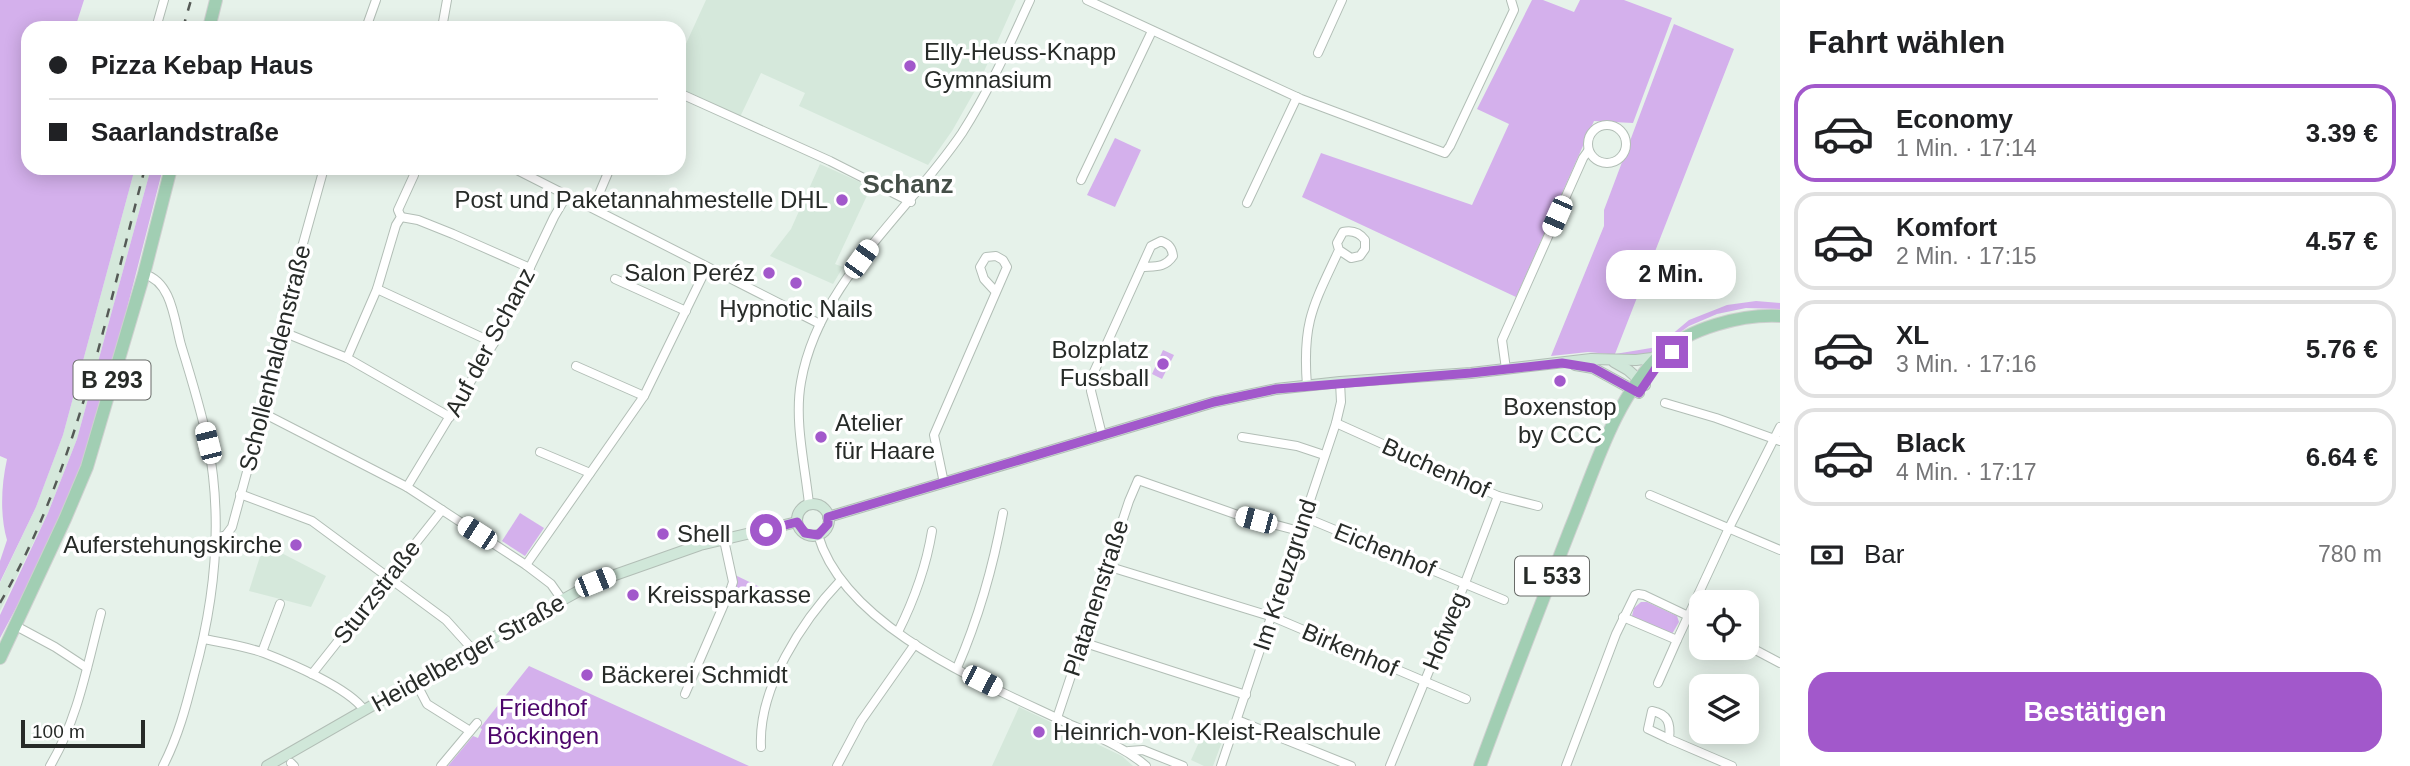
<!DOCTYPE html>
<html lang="de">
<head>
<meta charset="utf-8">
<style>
  body { margin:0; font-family:Arial,sans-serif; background:#f6f6f6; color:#202124; height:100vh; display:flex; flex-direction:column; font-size:26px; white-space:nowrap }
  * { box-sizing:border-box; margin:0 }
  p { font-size:23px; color:#757577 }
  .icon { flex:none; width:38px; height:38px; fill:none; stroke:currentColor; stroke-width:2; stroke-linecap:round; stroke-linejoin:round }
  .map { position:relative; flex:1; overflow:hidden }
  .drawer { display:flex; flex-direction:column; background:#fff; width:630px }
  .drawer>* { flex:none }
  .guide { position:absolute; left:21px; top:21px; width:665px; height:154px; border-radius:21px; box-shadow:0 4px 18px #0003; display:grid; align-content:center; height:154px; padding:0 28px; background:#fff }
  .fabs { position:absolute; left:1689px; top:590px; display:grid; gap:14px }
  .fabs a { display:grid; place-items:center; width:70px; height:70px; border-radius:14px; background:#fff; box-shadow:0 4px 18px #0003; font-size:35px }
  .scale { position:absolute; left:21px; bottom:18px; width:124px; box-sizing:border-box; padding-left:7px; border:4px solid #272b28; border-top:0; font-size:19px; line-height:24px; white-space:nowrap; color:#272b28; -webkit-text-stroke:5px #fff; paint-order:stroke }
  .end { position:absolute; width:32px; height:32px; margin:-16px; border:9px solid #a258cb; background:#fff; box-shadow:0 0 0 4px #fff }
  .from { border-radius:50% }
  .bubble { position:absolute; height:49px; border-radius:21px; background:#fff; box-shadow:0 4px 18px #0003; font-size:23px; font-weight:600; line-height:49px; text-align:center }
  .car { position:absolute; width:21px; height:42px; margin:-21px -10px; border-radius:9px; box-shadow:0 0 5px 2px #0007; background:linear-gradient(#fff 24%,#345 0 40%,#fff 0 76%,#345 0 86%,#fff 0) }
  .guide b { display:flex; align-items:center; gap:24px; height:66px; font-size:26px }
  .guide b+b { border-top:2px solid #e0e0e0 }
  .guide i { width:18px; height:18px; background:#202124 }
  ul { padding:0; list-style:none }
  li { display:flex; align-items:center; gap:21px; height:98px; margin:0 14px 10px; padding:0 14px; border:4px solid #e0e0e0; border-radius:21px }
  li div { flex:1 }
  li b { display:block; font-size:26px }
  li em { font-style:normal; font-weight:600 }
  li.current { border-color:#a258cb }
  li>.icon { width:63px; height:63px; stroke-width:1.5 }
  h2 { padding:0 28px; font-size:32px; line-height:84px }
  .pay { display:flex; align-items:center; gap:18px; height:77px; padding:0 28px; font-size:26px }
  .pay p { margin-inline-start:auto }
  .button { display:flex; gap:14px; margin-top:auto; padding:14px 28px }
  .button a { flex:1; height:80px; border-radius:21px; background:#a258cb; color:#fff; font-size:28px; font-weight:600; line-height:80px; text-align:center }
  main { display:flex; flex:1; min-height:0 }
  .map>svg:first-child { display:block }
  .built { fill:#d5e8db }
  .green { fill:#d4b0ec }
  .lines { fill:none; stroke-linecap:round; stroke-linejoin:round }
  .street-casing { stroke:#b2beb6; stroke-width:10 }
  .secondary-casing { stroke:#b2beb6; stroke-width:12 }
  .primary-casing { stroke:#cfd0d0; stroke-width:14 }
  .street { stroke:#fff; stroke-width:8 }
  .secondary { stroke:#d0e7d9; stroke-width:10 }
  .primary { stroke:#a1ceb3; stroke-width:12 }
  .rail { stroke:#555a56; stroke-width:2.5; stroke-dasharray:9 9; stroke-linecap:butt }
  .route { stroke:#a258cb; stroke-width:9 }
  .poi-dot { fill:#a258cb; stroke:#fff; stroke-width:2.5 }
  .labels { text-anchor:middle; stroke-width:7; stroke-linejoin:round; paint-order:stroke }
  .shield { fill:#fff; stroke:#686b68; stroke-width:2 }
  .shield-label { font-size:23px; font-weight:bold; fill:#272b28 }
  .poi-label { font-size:24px; fill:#272b28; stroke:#fff; text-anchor:start }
  .street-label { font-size:24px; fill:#272b28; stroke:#fff }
  .park-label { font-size:24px; fill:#4d056b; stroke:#fff }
  .neighbourhood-label { font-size:26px; font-weight:bold; fill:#454f48; stroke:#fff }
</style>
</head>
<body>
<main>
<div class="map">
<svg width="1780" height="766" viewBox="0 0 1780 766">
  <rect width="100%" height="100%" fill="#e6f2ea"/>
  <g class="built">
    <path d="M706,0H1016L977,87L952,131L928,165L799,106L805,93L761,73L740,117L679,90V59Z"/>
    <path d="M820,164L871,187L835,264L843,267L833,284L770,256L791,229Z"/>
    <path d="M135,168H151L77,439L48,513L0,611V583L36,507L63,435Z"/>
    <path d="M264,544L326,576L311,607L249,591Z"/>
    <path d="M1019,707L1122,756L1133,766H992Z"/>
    <path d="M1204,731L1223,739L1213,766H1204L1191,760Z"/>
  </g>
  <g class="green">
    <path d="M0,0H84L75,28H28V168H135L63,435L36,507L0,582V561L7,540C0,516 1,486 7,459L0,456Z"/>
    <path d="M1532,0H1543L1574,12L1580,0H1624L1672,18L1633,123L1594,121L1516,297L1302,197L1321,153L1472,205L1509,124L1477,109Z"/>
    <path d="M1674,24L1734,49L1615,354L1657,347L1689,320L1727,305L1756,301L1780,303V309L1746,308L1717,314L1689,326L1651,353L1640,357L1588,352L1551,356L1604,226V210Z"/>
    <path d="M1115,138L1141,150L1115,207L1087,195Z"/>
    <path d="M151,168H163L102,406L79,474L33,576L0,638V615L48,513L77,439Z"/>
    <path d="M1163,350L1174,355L1162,379L1152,374Z"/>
    <path d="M520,513L544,528L525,556L502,541Z"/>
    <path d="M735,575L764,589L759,601L735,591Z"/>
    <path d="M1641,602H1647L1677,616L1679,622L1672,634L1632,616L1634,608Z"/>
    <path d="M529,666L749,766H448L473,736L478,738L482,729L480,728Z"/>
  </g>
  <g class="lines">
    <g class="street-casing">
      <g id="street">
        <path d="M1087,0L1301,99L1445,153L1450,146L1514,10L1511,0"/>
        <path d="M156,28L164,0"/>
        <path d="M366,28L376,0"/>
        <path d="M442,28L447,0"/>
        <path d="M1318,53L1342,0"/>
        <path d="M679,93L830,161L911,202"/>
        <circle cx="1607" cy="144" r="19"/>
        <path d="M513,168L820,324"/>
        <path d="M1081,180L1152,31"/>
        <path d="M1247,203L1297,97"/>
        <path d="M593,208L610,168"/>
        <path d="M401,217L418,220L453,234L530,268"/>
        <path d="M144,274C172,282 174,319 181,345C191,377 201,410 208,443C223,521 215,600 194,675C186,707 178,737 163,766"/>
        <path d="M615,279L686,311"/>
        <path d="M377,289L494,343"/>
        <path d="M283,332L347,358L450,417"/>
        <path d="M347,358L377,289L396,225L401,217L398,210L414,175"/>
        <path d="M576,366L644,396"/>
        <path d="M1506,369L1502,340L1583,158L1588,151"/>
        <path d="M1307,386C1302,322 1313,306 1339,250L1337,243L1343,232C1352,230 1359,232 1365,240V249L1360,256L1351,258L1339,250"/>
        <path d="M1665,403L1716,418L1780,441"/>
        <path d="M263,413L407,487L526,565L551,584L563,601"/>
        <path d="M1336,423L1498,496L1538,506"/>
        <path d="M1102,435L1091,391L1093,374L1151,246L1161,241C1169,244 1172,248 1173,256C1165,268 1155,266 1142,267"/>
        <path d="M1242,437L1297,446L1324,455"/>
        <path d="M540,452L590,473"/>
        <path d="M944,483L934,435L1007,267L1003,260L996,256L986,257L980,267L984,279L996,292"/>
        <path d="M407,487L494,343L554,217L567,195"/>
        <path d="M240,494L312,521L446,620L474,651"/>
        <path d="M1650,495L1780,550"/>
        <path d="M809,504C805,465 794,421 801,382C818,283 908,213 962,133C989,91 1009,46 1030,0"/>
        <path d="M1304,517L1504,600"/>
        <path d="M818,535C845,628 986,684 1067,723C1095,736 1123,746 1146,766"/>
        <path d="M215,539L226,535L232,527L263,413L294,276L324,168"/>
        <path d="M526,565L644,396L707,267"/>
        <path d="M1107,566L1273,617L1466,699"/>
        <path d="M1623,617L1677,640L1729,528L1780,427"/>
        <path d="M16,626L55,647L87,668"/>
        <path d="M898,632C915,598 926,568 932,531"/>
        <path d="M204,639C224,643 245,646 264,653C290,663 349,688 364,710"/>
        <path d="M1082,642L1246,695"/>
        <path d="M1746,645L1780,663"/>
        <path d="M262,652L280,604"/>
        <path d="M957,668C979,617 993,568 1003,513"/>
        <path d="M312,674L442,510"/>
        <path d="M415,681L427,704L470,731"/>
        <path d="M1658,683L1677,640"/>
        <path d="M685,694L731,588L733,582L724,540"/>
        <path d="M1652,711C1668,714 1671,723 1669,739L1648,729Z"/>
        <path d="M1057,718L1129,501L1138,480L1235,514L1299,531"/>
        <path d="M1237,720L1351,766"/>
        <path d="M1669,739L1732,766"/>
        <path d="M761,747C758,688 802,621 841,580"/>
        <path d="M1129,751L1143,750L1183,766"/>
        <path d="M291,763L294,766"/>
        <path d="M50,766C78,719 87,666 101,613"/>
        <path d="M441,766L477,723"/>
        <path d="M837,766L861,721L915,644"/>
        <path d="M1221,766L1336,423L1341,402L1340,382"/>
        <path d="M1390,766L1465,583L1498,496"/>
        <path d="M1566,766L1616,634L1635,595L1638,594L1644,595L1701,622"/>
      </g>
    </g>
    <g class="secondary-casing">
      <g id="secondary">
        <path d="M1614,362L1628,370L1645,385"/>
        <path d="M1575,365L1593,368L1639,393"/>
        <circle cx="813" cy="520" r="16"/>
        <path d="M828,517L1157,419L1214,402L1276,389L1340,382L1471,373L1591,359L1636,360L1652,358L1662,353"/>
        <path d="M267,766L415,681L595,582L700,545L797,522"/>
      </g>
    </g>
    <g class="primary-casing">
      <g id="primary">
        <path d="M209,28L216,0"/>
        <path d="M0,658L65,519L87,467L144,274L171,168"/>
        <path d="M1480,766C1509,686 1540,607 1571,527C1595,469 1614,399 1661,354C1689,328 1742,314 1780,316"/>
      </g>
    </g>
    <use href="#street" class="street"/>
    <use href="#secondary" class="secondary"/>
    <use href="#primary" class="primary"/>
    <g class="rail">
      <path d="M183,28L191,0"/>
      <path d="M0,603C77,470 106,314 145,168"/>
    </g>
  </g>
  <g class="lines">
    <path class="route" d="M766,530L797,522L805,533L818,535L828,524V517L1157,419L1214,402L1276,389L1471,373L1562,363L1593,368L1639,393L1656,368L1672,352"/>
  </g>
  <g class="poi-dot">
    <circle cx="910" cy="66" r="7"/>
    <circle cx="842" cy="200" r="7"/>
    <circle cx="769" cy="273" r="7"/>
    <circle cx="796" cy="283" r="7"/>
    <circle cx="1163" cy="364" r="7"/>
    <circle cx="1560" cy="381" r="7"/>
    <circle cx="821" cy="437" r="7"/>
    <circle cx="663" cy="534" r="7"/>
    <circle cx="296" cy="545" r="7"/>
    <circle cx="633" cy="595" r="7"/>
    <circle cx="587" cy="675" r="7"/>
    <circle cx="1039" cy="732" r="7"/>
  </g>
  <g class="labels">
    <g class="shield">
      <rect x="73.5" y="360.5" width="77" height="39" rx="5"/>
      <rect x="1515" y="556.5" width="74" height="39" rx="5"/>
    </g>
    <g class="shield-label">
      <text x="112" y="388">B 293</text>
      <text x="1552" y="584">L 533</text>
    </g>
    <g class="poi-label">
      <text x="924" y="60">Elly-Heuss-Knapp<tspan x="924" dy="28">Gymnasium</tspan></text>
      <text x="828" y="208" text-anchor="end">Post und Paketannahmestelle DHL</text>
      <text x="755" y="281" text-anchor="end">Salon Peréz</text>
      <text x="796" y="317" text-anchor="middle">Hypnotic Nails</text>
      <text x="1149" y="358" text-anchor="end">Bolzplatz<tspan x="1149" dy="28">Fussball</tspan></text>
      <text x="1560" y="415" text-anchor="middle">Boxenstop<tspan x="1560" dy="28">by CCC</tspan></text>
      <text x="835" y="431">Atelier<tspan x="835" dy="28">für Haare</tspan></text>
      <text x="677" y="542">Shell</text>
      <text x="282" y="553" text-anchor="end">Auferstehungskirche</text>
      <text x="647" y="603">Kreissparkasse</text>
      <text x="601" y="683">Bäckerei Schmidt</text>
      <text x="1053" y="740">Heinrich-von-Kleist-Realschule</text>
    </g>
    <g class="street-label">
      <text transform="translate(490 342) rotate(-62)" y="8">Auf der Schanz</text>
      <text transform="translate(275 358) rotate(-76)" y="8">Schollenhaldenstraße</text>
      <text transform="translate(1436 468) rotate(24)" y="8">Buchenhof</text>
      <text transform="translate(1385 550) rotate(22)" y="8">Eichenhof</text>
      <text transform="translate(1285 575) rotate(-72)" y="8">Im Kreuzgrund</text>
      <text transform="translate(377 592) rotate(-52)" y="8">Sturzstraße</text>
      <text transform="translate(1096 598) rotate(-72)" y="8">Platanenstraße</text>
      <text transform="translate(1445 631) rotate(-68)" y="8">Hofweg</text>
      <text transform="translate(1350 650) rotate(23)" y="8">Birkenhof</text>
      <text transform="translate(468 653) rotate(-29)" y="8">Heidelberger Straße</text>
    </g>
    <g class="park-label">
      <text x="543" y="716">Friedhof<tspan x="543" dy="28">Böckingen</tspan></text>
    </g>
    <g class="neighbourhood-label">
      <text x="908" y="193">Schanz</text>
    </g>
  </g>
</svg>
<div class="fabs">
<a><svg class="icon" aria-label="locate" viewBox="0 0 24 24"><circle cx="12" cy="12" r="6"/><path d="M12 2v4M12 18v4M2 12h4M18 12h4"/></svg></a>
<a><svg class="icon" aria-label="layers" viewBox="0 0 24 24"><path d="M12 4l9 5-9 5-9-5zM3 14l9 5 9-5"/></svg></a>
</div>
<div class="scale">100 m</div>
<i class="end from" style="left:766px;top:530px"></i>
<i class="end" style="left:1672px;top:352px"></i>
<div class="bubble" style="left:1606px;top:250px;width:130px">2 Min.</div>
<i class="car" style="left:1557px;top:216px;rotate:204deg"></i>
<i class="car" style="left:861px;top:259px;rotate:36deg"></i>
<i class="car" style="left:208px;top:443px;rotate:346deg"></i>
<i class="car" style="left:1256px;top:520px;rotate:285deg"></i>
<i class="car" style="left:477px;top:533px;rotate:303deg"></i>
<i class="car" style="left:595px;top:582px;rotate:68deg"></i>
<i class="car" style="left:982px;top:681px;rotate:117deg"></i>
<div class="guide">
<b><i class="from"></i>Pizza Kebap Haus</b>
<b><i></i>Saarlandstraße</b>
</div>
</div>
<section class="drawer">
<h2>Fahrt wählen</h2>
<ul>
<li class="current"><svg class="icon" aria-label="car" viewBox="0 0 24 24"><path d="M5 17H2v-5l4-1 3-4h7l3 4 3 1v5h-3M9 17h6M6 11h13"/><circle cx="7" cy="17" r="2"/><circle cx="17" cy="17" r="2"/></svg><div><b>Economy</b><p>1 Min. · 17:14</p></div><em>3.39 €</em></li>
<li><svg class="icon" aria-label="car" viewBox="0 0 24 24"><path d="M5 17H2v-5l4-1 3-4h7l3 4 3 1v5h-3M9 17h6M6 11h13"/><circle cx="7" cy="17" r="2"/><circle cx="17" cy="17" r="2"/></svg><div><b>Komfort</b><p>2 Min. · 17:15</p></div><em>4.57 €</em></li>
<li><svg class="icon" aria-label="car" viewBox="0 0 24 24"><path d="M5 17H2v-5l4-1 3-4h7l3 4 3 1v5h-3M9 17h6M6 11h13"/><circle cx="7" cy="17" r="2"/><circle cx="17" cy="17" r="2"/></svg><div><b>XL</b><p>3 Min. · 17:16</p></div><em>5.76 €</em></li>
<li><svg class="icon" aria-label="car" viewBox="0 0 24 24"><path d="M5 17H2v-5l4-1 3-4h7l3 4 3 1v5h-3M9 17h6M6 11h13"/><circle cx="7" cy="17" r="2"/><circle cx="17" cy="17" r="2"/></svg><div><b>Black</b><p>4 Min. · 17:17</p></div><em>6.64 €</em></li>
</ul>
<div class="pay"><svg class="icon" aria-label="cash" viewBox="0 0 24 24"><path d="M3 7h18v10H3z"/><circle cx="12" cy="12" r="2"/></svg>Bar<p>780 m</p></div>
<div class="button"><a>Bestätigen</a></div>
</section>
</main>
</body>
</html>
